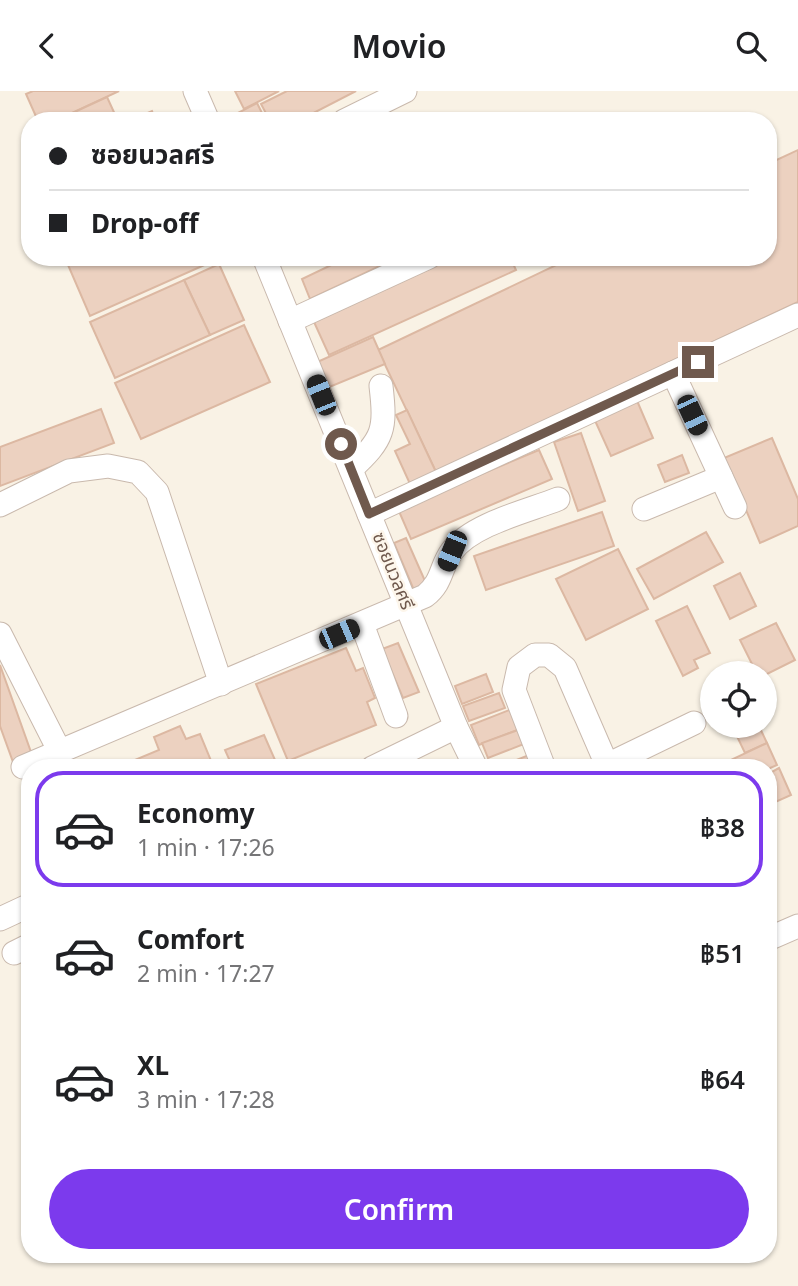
<!DOCTYPE html>
<html lang="en">
<head>
<meta charset="utf-8">
<style>
  body { margin:0; font-family:"Noto Sans","Noto Sans Thai",sans-serif; background:#f2f2f2; color:#202124; height:100vh; display:flex; flex-direction:column; font-size:26px; white-space:nowrap }
  * { box-sizing:border-box; margin:0 }
  p { font-size:23px; color:#757577 }
  .icon { flex:none; width:38px; height:38px; fill:none; stroke:currentColor; stroke-width:2; stroke-linecap:round; stroke-linejoin:round }
  .map { position:relative; flex:1; overflow:hidden }
  .panel { position:absolute; left:21px; top:668px; width:756px; height:504px; display:flex; flex-direction:column; background:#fff; border-radius:28px; box-shadow:0 2px 5px #0004 }
  .panel>* { flex:none }
  .banner { position:absolute; left:21px; top:21px; width:756px; height:154px; border-radius:28px; box-shadow:0 2px 5px #0004; display:grid; align-content:center; height:154px; padding:0 28px; background:#fff }
  .fabs { position:absolute; left:700px; top:570px; display:grid; gap:14px }
  .fabs a { display:grid; place-items:center; width:77px; height:77px; border-radius:50%; background:#fff; box-shadow:0 2px 5px #0004; font-size:35px }
  .end { position:absolute; width:32px; height:32px; margin:-16px; border:9px solid #6f594d; background:#fff; box-shadow:0 0 0 4px #fff }
  .from { border-radius:50% }
  .car { position:absolute; width:21px; height:42px; margin:-21px -10px; border-radius:9px; box-shadow:0 0 5px 2px #0007; background:linear-gradient(#222 24%,#8ab4d8 0 40%,#222 0 76%,#8ab4d8 0 86%,#222 0) }
  .banner b { display:flex; align-items:center; gap:24px; height:66px; font-size:26px }
  .banner b+b { border-top:2px solid #e0e0e0 }
  .banner i { width:18px; height:18px; background:#202124 }
  ul { padding:12px 0 0; list-style:none }
  li { display:flex; align-items:center; gap:21px; height:116px; margin:0 14px 10px; padding:0 14px; border:4px solid transparent; border-radius:28px }
  li div { flex:1 }
  li b { display:block; font-size:26px }
  li em { font-style:normal; font-weight:600 }
  li.current { border-color:#7c3aed }
  li>.icon { width:63px; height:63px; stroke-width:1.5 }
  .button { display:flex; gap:14px; margin-top:auto; padding:14px 28px }
  .button a { flex:1; height:80px; border-radius:42px; background:#7c3aed; color:#fff; font-size:28px; font-weight:600; line-height:80px; text-align:center }
  header { display:flex; justify-content:space-between; align-items:center; height:91px; padding:0 28px; background:#fff; font-size:32px; font-weight:600 }
  .map>svg:first-child { display:block }
  .building { fill:#ecd1c0; stroke:#dcb8a2; stroke-width:2 }
  .lines { fill:none; stroke-linecap:round; stroke-linejoin:round }
  .minor-casing { stroke:#c9b9ad; stroke-width:25 }
  .minor { stroke:#fff; stroke-width:23 }
  .route { stroke:#6f594d; stroke-width:9 }
  .labels { text-anchor:middle; stroke-width:5; stroke-linejoin:round; paint-order:stroke }
  .street-label { font-size:18px; fill:#6f594d; stroke:#fdf6eb }
</style>
</head>
<body>
<header><svg class="icon" aria-label="back" viewBox="0 0 24 24"><path d="M15 5l-7 7 7 7"/></svg>Movio<svg class="icon" aria-label="search" viewBox="0 0 24 24"><circle cx="10" cy="10" r="6"/><path d="M15 15l6 6"/></svg></header>
<div class="map">
<svg width="798" height="1195" viewBox="0 0 798 1195">
  <rect width="100%" height="100%" fill="#f9f2e5"/>
  <g class="building">
    <path d="M33,0H119L55,30H38L26,3Z"/>
    <path d="M235,0H279L244,18Z"/>
    <path d="M287,0H356L298,30H270L261,13Z"/>
    <path d="M107,6L118,30H55Z"/>
    <path d="M257,12L266,30H231L230,26Z"/>
    <path d="M152,20L156,30H129Z"/>
    <path d="M798,59V211L436,381L378,259L573,166H768V73Z"/>
    <path d="M67,166H217L218,168L90,225L65,167Z"/>
    <path d="M348,166H399L310,208L302,188Z"/>
    <path d="M455,166H510L516,179L329,264L314,231Z"/>
    <path d="M219,173L244,229L210,244L184,189Z"/>
    <path d="M184,189L210,244L115,287L90,231Z"/>
    <path d="M244,234L270,291L141,348L115,292Z"/>
    <path d="M373,246L385,273L327,297L315,272Z"/>
    <path d="M635,305L653,347L611,365L592,323Z"/>
    <path d="M101,318L114,352L0,395V356Z"/>
    <path d="M407,319L436,381L410,393L395,360L410,353L396,324Z"/>
    <path d="M581,342L605,410L578,420L554,351Z"/>
    <path d="M772,347L798,408V435L760,452L724,367Z"/>
    <path d="M539,359L552,388L411,448L398,418Z"/>
    <path d="M682,364L689,382L665,391L658,374Z"/>
    <path d="M602,421L614,455L486,499L474,465Z"/>
    <path d="M706,441L723,471L654,508L637,478Z"/>
    <path d="M406,447L429,499L416,504L394,452Z"/>
    <path d="M618,458L648,518L586,549L556,488Z"/>
    <path d="M740,482L756,515L730,528L714,495Z"/>
    <path d="M687,515L710,562L694,569L698,577L683,585L656,530Z"/>
    <path d="M776,532L795,569L765,584L757,583L740,549Z"/>
    <path d="M398,552L419,601L403,607L382,558Z"/>
    <path d="M346,557L356,580L363,577L375,607L367,611L376,634L288,670L256,593Z"/>
    <path d="M0,574L32,664L13,671L0,635Z"/>
    <path d="M486,583L493,601L462,613L455,595Z"/>
    <path d="M499,602L505,617L469,630L463,615Z"/>
    <path d="M512,618L520,638L479,654L471,634Z"/>
    <path d="M180,635L186,648L200,643L214,677H133L130,671L159,659L154,646Z"/>
    <path d="M732,635H759L767,652L745,662Z"/>
    <path d="M518,639L524,653L488,667L482,652Z"/>
    <path d="M264,644L275,669L255,677H233L225,659Z"/>
    <path d="M767,652L777,674L768,678L714,677Z"/>
    <path d="M534,662L539,677H496Z"/>
    <path d="M779,677L791,704L771,713L768,707V683Z"/>
  </g>
  <g class="lines">
    <g class="minor-casing">
      <g id="minor">
        <path d="M195,0L208,30"/>
        <path d="M344,30L405,0"/>
        <path d="M264,166L456,636L476,677"/>
        <path d="M290,230L429,166"/>
        <path d="M673,282L735,416"/>
        <path d="M351,378C384,348 386,338 381,295"/>
        <path d="M0,414L69,380L108,375L138,381L157,401L221,593"/>
        <path d="M644,418L721,386"/>
        <path d="M369,423L798,224"/>
        <path d="M362,533L396,625"/>
        <path d="M0,543L60,661"/>
        <path d="M23,676L425,505C443,491 440,476 452,460C472,433 528,420 558,408"/>
        <path d="M372,677L456,636"/>
        <path d="M544,677L514,599L519,576L535,564H549L565,577L607,674"/>
        <path d="M601,677L694,632"/>
        <path d="M0,828L30,814"/>
        <path d="M768,848L798,835"/>
        <path d="M14,862L30,854"/>
      </g>
    </g>
    <use href="#minor" class="minor"/>
  </g>
  <g class="lines">
    <path class="route" d="M341,353L369,423L698,271"/>
  </g>
  <g class="labels">
    <g class="street-label">
      <text transform="translate(393 480) rotate(68)" y="6">ซอยนวลศรี</text>
    </g>
  </g>
</svg>
<div class="fabs">
<a><svg class="icon" aria-label="locate" viewBox="0 0 24 24"><circle cx="12" cy="12" r="6"/><path d="M12 2v4M12 18v4M2 12h4M18 12h4"/></svg></a>
</div>
<i class="end from" style="left:341px;top:353px"></i>
<i class="end" style="left:698px;top:271px"></i>
<i class="car" style="left:321px;top:304px;rotate:338deg"></i>
<i class="car" style="left:692px;top:324px;rotate:155deg"></i>
<i class="car" style="left:452px;top:460px;rotate:202deg"></i>
<i class="car" style="left:339px;top:543px;rotate:67deg"></i>
<div class="banner">
<b><i class="from"></i>ซอยนวลศรี</b>
<b><i></i>Drop-off</b>
</div>
<section class="panel">
<ul>
<li class="current"><svg class="icon" aria-label="car" viewBox="0 0 24 24"><path d="M5 17H2v-5l4-1 3-4h7l3 4 3 1v5h-3M9 17h6M6 11h13"/><circle cx="7" cy="17" r="2"/><circle cx="17" cy="17" r="2"/></svg><div><b>Economy</b><p>1 min · 17:26</p></div><em>฿38</em></li>
<li><svg class="icon" aria-label="car" viewBox="0 0 24 24"><path d="M5 17H2v-5l4-1 3-4h7l3 4 3 1v5h-3M9 17h6M6 11h13"/><circle cx="7" cy="17" r="2"/><circle cx="17" cy="17" r="2"/></svg><div><b>Comfort</b><p>2 min · 17:27</p></div><em>฿51</em></li>
<li><svg class="icon" aria-label="car" viewBox="0 0 24 24"><path d="M5 17H2v-5l4-1 3-4h7l3 4 3 1v5h-3M9 17h6M6 11h13"/><circle cx="7" cy="17" r="2"/><circle cx="17" cy="17" r="2"/></svg><div><b>XL</b><p>3 min · 17:28</p></div><em>฿64</em></li>
</ul>
<div class="button"><a>Confirm</a></div>
</section>
</div>
</body>
</html>
